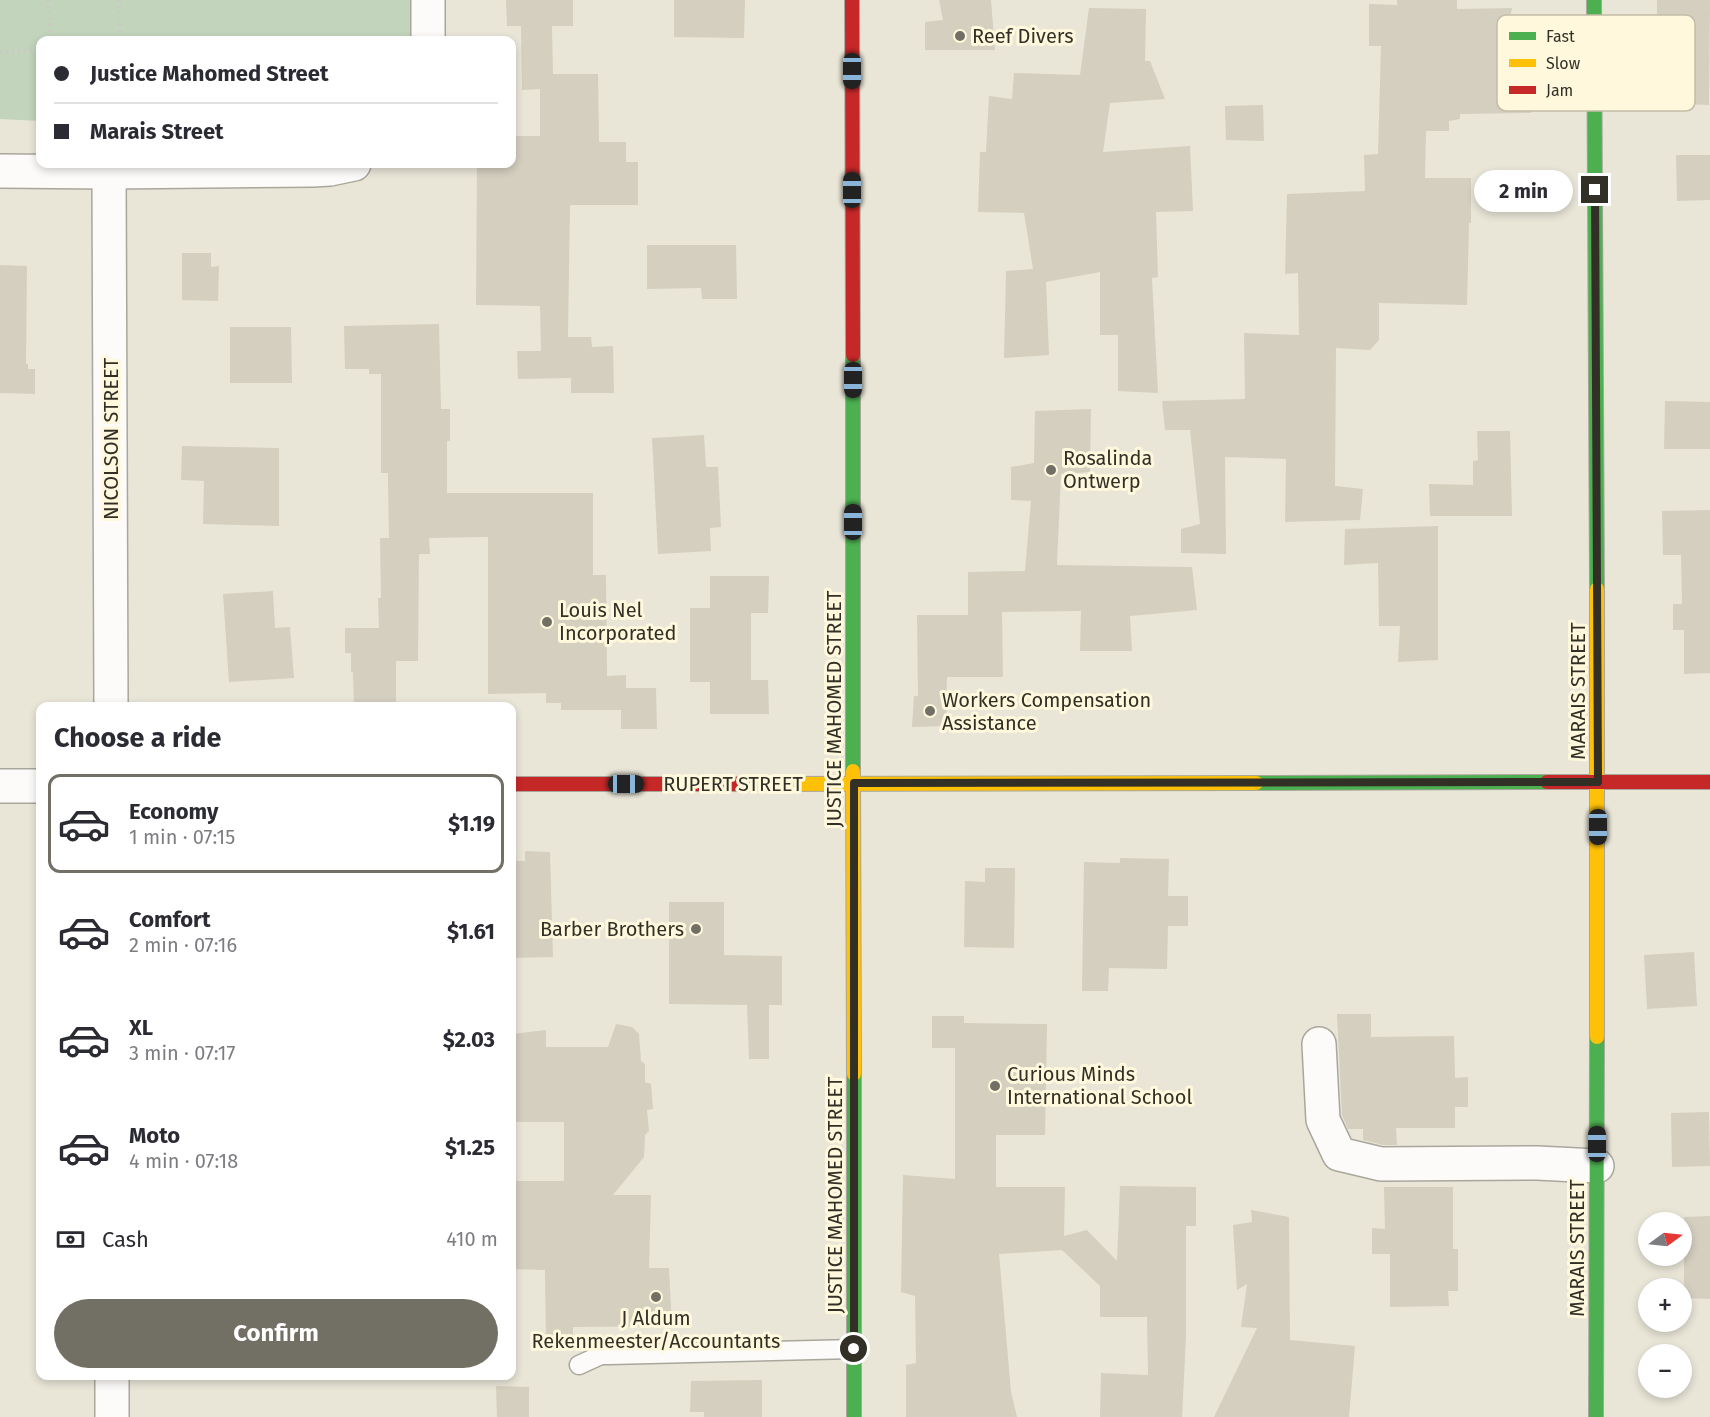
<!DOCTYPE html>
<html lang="en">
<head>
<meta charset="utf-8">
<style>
  body { margin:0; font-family:"Fira Sans",sans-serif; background:#f7f7f7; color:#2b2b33; height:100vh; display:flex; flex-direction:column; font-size:22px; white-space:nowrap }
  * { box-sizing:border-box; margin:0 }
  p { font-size:20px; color:#7c7c81 }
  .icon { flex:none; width:33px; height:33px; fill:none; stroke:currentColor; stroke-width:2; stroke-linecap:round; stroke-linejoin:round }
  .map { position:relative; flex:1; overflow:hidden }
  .side { position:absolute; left:36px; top:702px; width:480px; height:678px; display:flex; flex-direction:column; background:#fff; border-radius:12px; box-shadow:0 3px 9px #0003 }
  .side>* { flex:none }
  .top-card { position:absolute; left:36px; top:36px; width:480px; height:132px; border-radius:12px; box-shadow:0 3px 9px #0003; display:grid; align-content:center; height:132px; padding:0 18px; background:#fff }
  .needle { width:39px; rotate:75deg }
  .controls { position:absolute; left:1638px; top:1212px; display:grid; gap:12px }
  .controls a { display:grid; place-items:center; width:54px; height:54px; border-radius:50%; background:#fff; box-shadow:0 3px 9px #0003; font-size:30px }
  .end { position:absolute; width:27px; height:27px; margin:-14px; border:8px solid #323026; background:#fff; box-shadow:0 0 0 3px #fff }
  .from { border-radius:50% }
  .bubble { position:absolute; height:42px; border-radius:21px; background:#fff; box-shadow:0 3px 9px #0003; font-size:20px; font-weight:700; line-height:42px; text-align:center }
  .car { position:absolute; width:18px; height:36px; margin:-18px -9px; border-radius:8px; box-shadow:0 0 4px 2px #0007; background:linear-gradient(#222 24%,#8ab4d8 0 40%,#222 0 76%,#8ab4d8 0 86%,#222 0) }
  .top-card b { display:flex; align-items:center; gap:21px; height:57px; font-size:22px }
  .top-card b+b { border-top:2px solid #e1e1e2 }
  .top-card i { width:15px; height:15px; background:#2b2b33 }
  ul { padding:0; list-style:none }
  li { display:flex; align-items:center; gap:18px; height:99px; margin:0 12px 9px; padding:0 6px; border:3px solid transparent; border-radius:12px }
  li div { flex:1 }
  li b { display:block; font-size:22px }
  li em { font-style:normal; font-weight:700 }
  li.active { border-color:#727064 }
  li>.icon { width:54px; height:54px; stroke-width:1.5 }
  h2 { padding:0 18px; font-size:27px; line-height:72px }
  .pay { display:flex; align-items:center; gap:15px; height:66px; padding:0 18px; font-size:22px }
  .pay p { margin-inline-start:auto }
  .primary-button { display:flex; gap:12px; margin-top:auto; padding:12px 18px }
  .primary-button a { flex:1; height:69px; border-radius:36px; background:#727064; color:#fff; font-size:24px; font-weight:700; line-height:69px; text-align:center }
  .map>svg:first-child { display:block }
  .green { fill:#c2d4bc }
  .building { fill:#d4cfbf }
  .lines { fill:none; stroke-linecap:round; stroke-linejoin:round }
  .lane-casing { stroke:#a9a79c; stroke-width:21 }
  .street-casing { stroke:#a9a79c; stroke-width:36 }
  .fast-casing { stroke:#a9a79c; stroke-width:16 }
  .slow-casing { stroke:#a9a79c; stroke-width:16 }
  .jam-casing { stroke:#a9a79c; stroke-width:16 }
  .path { stroke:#c9c8c2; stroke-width:4; stroke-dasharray:1.5 4.5; stroke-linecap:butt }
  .lane { stroke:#fcfbf9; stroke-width:18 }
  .street { stroke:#fcfbf9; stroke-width:33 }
  .fast { stroke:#4caf50; stroke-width:14 }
  .slow { stroke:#ffc107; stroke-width:14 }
  .jam { stroke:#c62828; stroke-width:14 }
  .route { stroke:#323026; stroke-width:8 }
  .poi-dot { fill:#727064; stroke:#fff8dd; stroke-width:2 }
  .labels { text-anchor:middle; stroke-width:6; stroke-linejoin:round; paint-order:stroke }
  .poi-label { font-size:20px; fill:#323026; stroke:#fff8dd; text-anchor:start }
  .street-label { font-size:20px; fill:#323026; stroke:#fff8dd }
  .key { fill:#fff8dd; stroke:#c2bca6; stroke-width:1.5 }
  .key-label { font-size:16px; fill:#323026 }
</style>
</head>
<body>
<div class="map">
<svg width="1710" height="1417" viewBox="0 0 1710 1417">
  <rect width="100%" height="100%" fill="#e9e6d8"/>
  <path class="green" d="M0,0H416V40H40V121L0,119Z"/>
  <g class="building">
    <path d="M506,0H573V26H552L553,74H598L599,142H626V162H638V205H570L568,337H591L592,347L613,346L614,393H571V378L518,379L517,351H541L540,306L476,305L477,164H512V136H540V89L522,90L521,26H507Z"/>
    <path d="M674,0H745L744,38L674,37Z"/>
    <path d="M939,0H991L995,50H925V22L943,20Z"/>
    <path d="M1397,0H1457V9L1512,8L1508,29L1517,75H1530L1531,113L1460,114V119L1449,121V131H1426L1425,178H1471V223H1469L1467,305L1379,303V340L1370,350L1336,348L1335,486L1363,489L1360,520L1285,522L1286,459L1225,457L1226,554L1181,553V529L1200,524L1190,430H1165L1162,401L1245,399L1244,333L1299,335L1298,273L1285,274L1287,194L1365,191L1364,155L1378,154L1381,46H1369V4L1397,5Z"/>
    <path d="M1657,0H1710L1709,105L1678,104L1677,36H1657Z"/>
    <path d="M1089,8L1146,9L1145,61H1150L1165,99L1110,103L1103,152L1190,146L1193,211L1156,212L1158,277L1152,278L1158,393L1118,391V335H1100V272L1046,282L1049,355L1004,358L1006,271L1033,269L1024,213L978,212L980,152H986L989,96L1012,99L1014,73L1080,75Z"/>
    <path d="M1263,105L1264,141L1226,140L1225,106Z"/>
    <path d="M1676,155H1710V200L1677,201Z"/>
    <path d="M647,245H736L737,299H702L701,288L647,289Z"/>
    <path d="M182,253H211V267L219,266L218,301L182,300Z"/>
    <path d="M0,265L27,266L26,364H28V369H35V394L0,393Z"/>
    <path d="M439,324L441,409H450V441H447V493H593V575H606L607,676L626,675V688H656L657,729H621V710H561V703H546V693L488,694V537L429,538L430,554H419L418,661H396V706H354L353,672H351V653H345V628H379L378,598H381L380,538H389L388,479V473H381V374H369V369H345L344,326Z"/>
    <path d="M230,327H291L292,383H230Z"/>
    <path d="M1665,401L1710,402V449H1664Z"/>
    <path d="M1091,409L1090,472L1061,474L1057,565L1192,567L1197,610L1130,616L1132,651H1080L1081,611L1002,612L1003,677H947L946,726L912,727L914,696H918L917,615H968V572L1025,571L1031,501L1011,500V467L1034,463L1035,411Z"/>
    <path d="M1477,431H1510L1512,516H1430L1429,484L1473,485V461L1478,460Z"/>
    <path d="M704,435L706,467H718L721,527L710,528L711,551L658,554L652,438Z"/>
    <path d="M182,446L279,448V526L203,524L204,481L181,480Z"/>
    <path d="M1710,510V673L1684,674V630H1673V604H1682L1681,555H1663L1662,511Z"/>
    <path d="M1438,526V660L1398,662L1400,626H1379L1378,563L1344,565L1345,529Z"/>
    <path d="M710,576H769L768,613H751V680H768L769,714H710V682H690V608H710Z"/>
    <path d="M273,591L275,628L290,627L294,678L229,682L223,594Z"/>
    <path d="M525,851L550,852L553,957L512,958V861H525Z"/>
    <path d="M1120,858L1169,859L1168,896H1188V926H1168L1167,969L1109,968L1108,991H1082L1084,862L1120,863Z"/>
    <path d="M985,868H1015L1014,948L964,947L965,881L985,882Z"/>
    <path d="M669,902H724V955L782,956V1005H769V1059H749L747,1005L669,1004Z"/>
    <path d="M1694,952L1697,1006L1647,1009L1644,955Z"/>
    <path d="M1337,1014H1371V1037L1454,1036L1455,1078L1468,1077V1107H1455V1128H1396L1397,1145H1383L1363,1140V1129H1348L1342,1115Z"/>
    <path d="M932,1016H964V1023L1047,1024L1045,1135H996V1187H1065L1064,1236L1087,1230L1117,1261L1120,1186L1196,1187V1226H1186V1336L1182,1417H1100L1101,1373L1148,1375L1147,1317H1100V1286L1062,1250L999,1254L1011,1392L1017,1417H906V1365L916,1363L915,1296L901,1292L903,1175L955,1179V1048H932Z"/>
    <path d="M616,1024L632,1027L639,1034L641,1061L645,1064V1082L651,1084L653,1109L647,1110L649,1131L645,1135L644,1157L613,1195H651L649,1268H669L672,1326L573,1327V1340L546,1341L545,1270L512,1269V1181H564V1122H512V1034L546,1030V1047H608Z"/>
    <path d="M1709,1112L1710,1166L1672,1167L1671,1113Z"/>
    <path d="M1384,1187H1453V1249H1458V1291H1448L1449,1306L1390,1307V1254H1372V1228L1385,1229Z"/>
    <path d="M1251,1210L1289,1217L1290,1340L1355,1346L1349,1417H1214L1257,1328L1241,1327L1247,1284L1237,1290L1233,1225L1252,1222Z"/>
    <path d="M1710,1216V1299L1684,1298V1217Z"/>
    <path d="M762,1380V1417H704V1412H690L691,1381Z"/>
    <path d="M496,1386L529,1387V1417H497Z"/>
  </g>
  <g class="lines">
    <g class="lane-casing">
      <path id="lane" d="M579,1365L601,1355H609L854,1349"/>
    </g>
    <g class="street-casing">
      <g id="street">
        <path d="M428,40V0"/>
        <path d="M0,171L109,172L313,170L330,169L354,164"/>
        <path d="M109,172L111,706"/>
        <path d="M0,786H40"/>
        <path d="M1319,1044L1323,1120L1339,1154L1381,1164L1537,1163L1597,1166"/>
        <path d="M112,1376V1417"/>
      </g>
    </g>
    <g class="fast-casing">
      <g id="fast">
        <path d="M1594,0L1597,589"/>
        <path d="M853,355V771"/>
        <path d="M1256,783L1547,782"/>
        <path d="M854,1074V1417"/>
        <path d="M1596,1417L1597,1037"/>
      </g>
    </g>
    <g class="slow-casing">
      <g id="slow">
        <path d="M1597,589V1037"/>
        <path d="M853,771L854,1074"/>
        <path d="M750,784L1256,783"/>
      </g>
    </g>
    <g class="jam-casing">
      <g id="jam">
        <path d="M852,0L853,355"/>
        <path d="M1547,782H1710"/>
        <path d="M512,784H750"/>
      </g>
    </g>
    <g class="path">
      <path d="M48,0L50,40"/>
      <path d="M119,0L120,40"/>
      <path d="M0,52L40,50"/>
    </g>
    <use href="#lane" class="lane"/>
    <use href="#street" class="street"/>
    <use href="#fast" class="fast"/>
    <use href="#slow" class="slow"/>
    <use href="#jam" class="jam"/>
  </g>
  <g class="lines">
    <path class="route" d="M854,1349V783L1598,782L1595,190"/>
  </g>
  <g class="poi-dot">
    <circle cx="960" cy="36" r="6"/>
    <circle cx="1051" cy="470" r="6"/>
    <circle cx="547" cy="622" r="6"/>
    <circle cx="930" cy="711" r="6"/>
    <circle cx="696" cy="929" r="6"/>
    <circle cx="995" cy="1086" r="6"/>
    <circle cx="656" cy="1297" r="6"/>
  </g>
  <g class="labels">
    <g class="poi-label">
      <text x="972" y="43">Reef Divers</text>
      <text x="1063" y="465">Rosalinda<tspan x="1063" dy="23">Ontwerp</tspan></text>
      <text x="559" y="617">Louis Nel<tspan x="559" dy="23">Incorporated</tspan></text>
      <text x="942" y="707">Workers Compensation<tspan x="942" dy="23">Assistance</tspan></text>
      <text x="684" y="936" text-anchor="end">Barber Brothers</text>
      <text x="1007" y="1081">Curious Minds<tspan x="1007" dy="23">International School</tspan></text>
      <text x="656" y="1325" text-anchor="middle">J Aldum<tspan x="656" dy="23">Rekenmeester/Accountants</tspan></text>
    </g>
    <g class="street-label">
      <text transform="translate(111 439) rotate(-90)" y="7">NICOLSON STREET</text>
      <text transform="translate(1578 691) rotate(-90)" y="7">MARAIS STREET</text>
      <text transform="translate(834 709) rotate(-90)" y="7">JUSTICE MAHOMED STREET</text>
      <text x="733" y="791">RUPERT STREET</text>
      <text transform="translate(835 1195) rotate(-90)" y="7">JUSTICE MAHOMED STREET</text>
      <text transform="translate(1577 1248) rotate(-90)" y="7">MARAIS STREET</text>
    </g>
  </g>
  <rect x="1497" y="15" width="198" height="96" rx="9" class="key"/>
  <rect x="1509" y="32" width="27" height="8" fill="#4caf50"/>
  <rect x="1509" y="59" width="27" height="8" fill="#ffc107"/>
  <rect x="1509" y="86" width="27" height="8" fill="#c62828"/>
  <g class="key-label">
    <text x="1546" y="42">Fast</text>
    <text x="1546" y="69">Slow</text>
    <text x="1546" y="96">Jam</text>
  </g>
</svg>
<div class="controls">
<a><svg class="needle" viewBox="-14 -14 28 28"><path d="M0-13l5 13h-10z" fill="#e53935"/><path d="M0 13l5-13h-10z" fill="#7c7c81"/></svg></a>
<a>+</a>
<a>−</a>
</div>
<i class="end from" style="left:854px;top:1349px"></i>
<i class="end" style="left:1595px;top:190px"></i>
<div class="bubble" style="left:1474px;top:170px;width:99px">2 min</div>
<i class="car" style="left:852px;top:71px;rotate:180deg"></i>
<i class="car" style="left:852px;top:190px;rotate:0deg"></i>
<i class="car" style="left:853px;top:380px;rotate:180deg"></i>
<i class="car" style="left:853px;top:522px;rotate:0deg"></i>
<i class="car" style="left:626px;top:784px;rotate:90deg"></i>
<i class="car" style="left:1598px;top:827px;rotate:180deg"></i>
<i class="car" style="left:1597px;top:1144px;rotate:0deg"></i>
<div class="top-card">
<b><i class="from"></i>Justice Mahomed Street</b>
<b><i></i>Marais Street</b>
</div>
<section class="side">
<h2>Choose a ride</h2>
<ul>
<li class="active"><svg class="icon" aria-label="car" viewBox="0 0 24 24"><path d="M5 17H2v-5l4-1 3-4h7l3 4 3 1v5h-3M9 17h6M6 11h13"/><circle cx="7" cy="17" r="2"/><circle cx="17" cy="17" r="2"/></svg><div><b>Economy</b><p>1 min · 07:15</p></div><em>$1.19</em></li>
<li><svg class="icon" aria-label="car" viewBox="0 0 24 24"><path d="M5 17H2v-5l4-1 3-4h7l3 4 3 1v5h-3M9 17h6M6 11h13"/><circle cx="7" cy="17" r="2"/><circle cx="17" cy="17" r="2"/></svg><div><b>Comfort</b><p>2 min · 07:16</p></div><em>$1.61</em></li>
<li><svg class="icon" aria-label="car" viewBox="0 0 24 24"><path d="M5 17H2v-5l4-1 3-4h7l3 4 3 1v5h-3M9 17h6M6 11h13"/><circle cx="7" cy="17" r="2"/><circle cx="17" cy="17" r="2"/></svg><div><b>XL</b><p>3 min · 07:17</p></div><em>$2.03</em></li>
<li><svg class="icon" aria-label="car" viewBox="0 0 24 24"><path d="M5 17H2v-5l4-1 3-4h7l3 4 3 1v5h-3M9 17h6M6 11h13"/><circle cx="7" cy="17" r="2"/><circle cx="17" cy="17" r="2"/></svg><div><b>Moto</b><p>4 min · 07:18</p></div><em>$1.25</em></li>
</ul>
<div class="pay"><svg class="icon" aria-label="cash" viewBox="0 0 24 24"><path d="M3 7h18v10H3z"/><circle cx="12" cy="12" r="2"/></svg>Cash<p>410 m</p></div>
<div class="primary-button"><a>Confirm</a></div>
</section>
</div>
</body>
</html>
